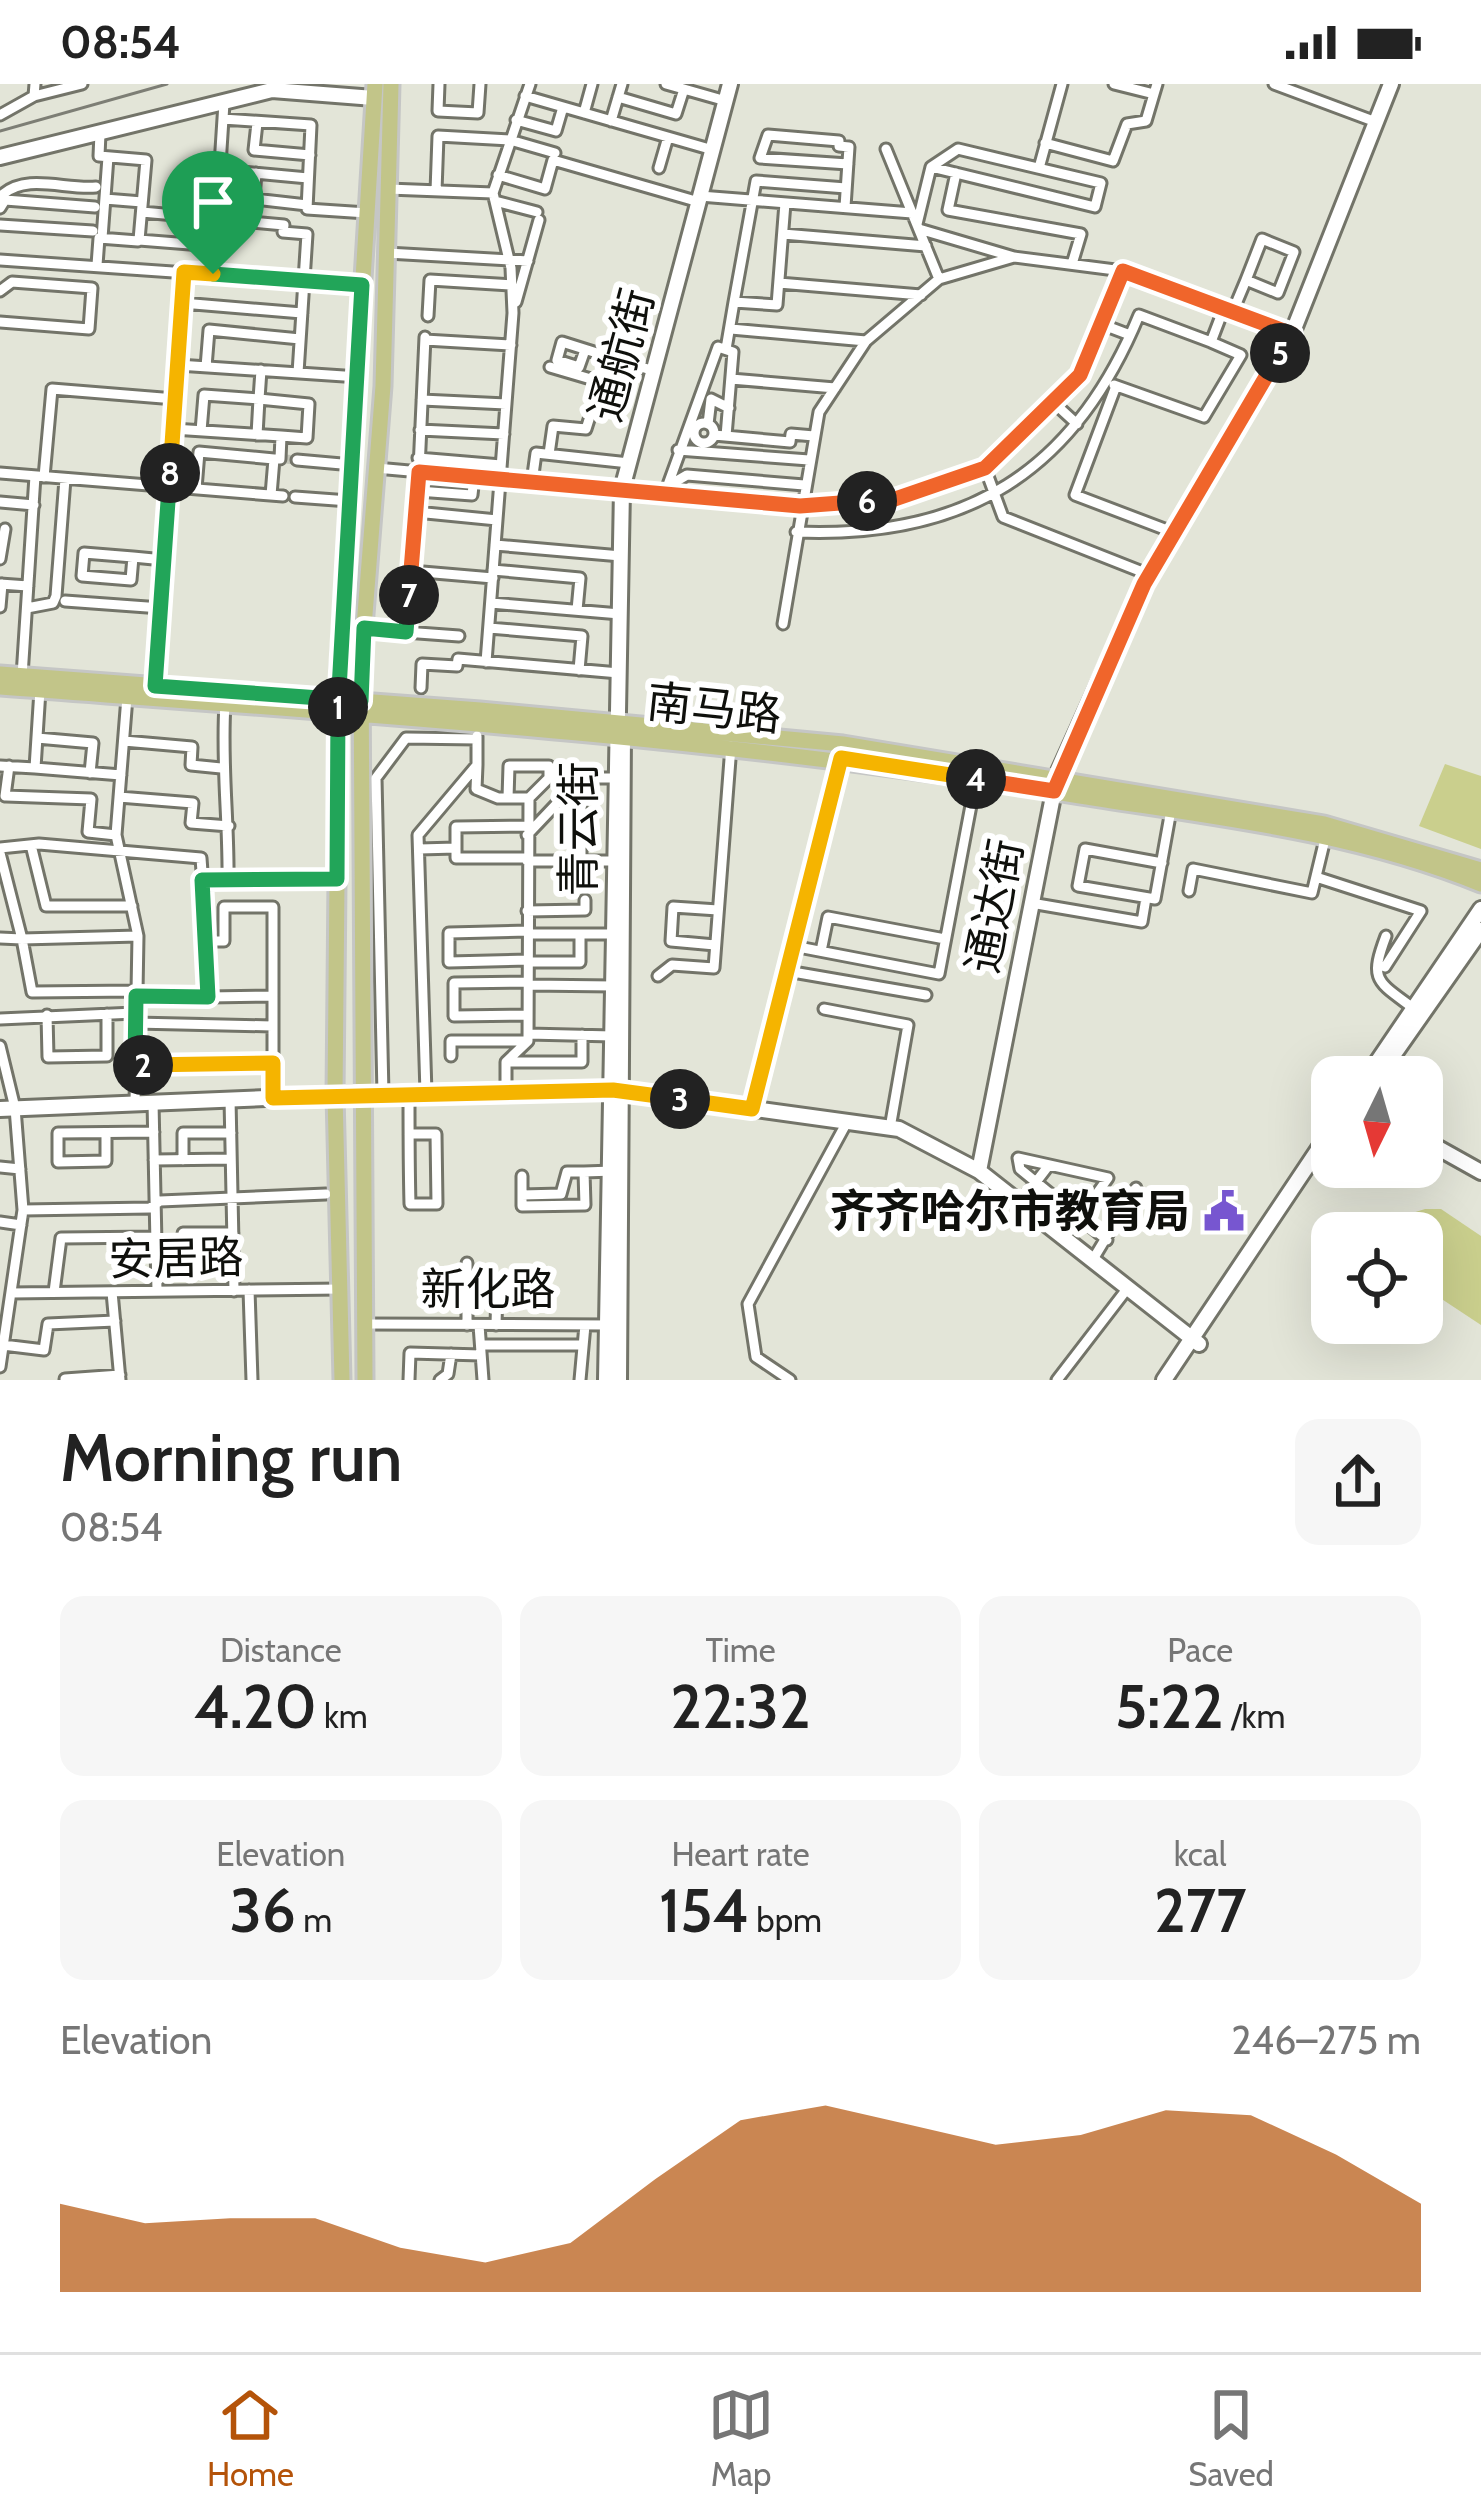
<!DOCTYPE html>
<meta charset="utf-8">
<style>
:root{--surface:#fff;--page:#f6f6f6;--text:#222;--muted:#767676;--line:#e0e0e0;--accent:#b45309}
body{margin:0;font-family:Cabin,"Noto Sans SC",sans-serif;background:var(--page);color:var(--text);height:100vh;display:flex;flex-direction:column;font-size:45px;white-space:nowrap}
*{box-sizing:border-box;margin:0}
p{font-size:39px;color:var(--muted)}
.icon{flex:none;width:66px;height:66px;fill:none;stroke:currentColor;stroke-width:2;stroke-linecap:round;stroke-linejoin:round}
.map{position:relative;height:1296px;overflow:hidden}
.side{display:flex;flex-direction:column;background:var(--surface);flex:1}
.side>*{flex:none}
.needle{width:78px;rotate:185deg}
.buttons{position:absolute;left:1311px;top:972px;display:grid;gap:24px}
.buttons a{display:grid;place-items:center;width:132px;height:132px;border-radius:24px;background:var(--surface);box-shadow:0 12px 48px #0002;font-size:60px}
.pin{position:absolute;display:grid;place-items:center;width:102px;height:102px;color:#fff;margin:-123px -51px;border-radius:50% 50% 50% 0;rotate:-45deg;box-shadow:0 0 12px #0007}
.pin .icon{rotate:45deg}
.km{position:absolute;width:60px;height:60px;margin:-30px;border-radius:50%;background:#222;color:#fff;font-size:33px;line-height:60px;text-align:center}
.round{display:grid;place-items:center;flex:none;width:126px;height:126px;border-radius:24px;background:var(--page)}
.summary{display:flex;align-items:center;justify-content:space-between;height:204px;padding:0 60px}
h1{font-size:66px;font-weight:600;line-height:90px}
.figures{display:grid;grid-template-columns:repeat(3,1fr);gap:18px;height:204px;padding:12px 60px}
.figures div{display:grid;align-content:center;border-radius:24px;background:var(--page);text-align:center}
.figures b{font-size:60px;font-weight:600}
.figures small{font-size:33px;font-weight:400}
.figures p{font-size:33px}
.chart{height:336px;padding:24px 60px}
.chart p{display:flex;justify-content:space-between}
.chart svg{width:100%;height:216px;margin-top:12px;fill:var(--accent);opacity:.7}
.status{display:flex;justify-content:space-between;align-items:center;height:84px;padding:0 60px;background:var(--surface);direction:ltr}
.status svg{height:33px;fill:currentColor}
.tabs{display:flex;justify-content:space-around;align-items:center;height:168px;border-top:3px solid var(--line);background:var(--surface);font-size:33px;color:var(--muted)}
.tabs a{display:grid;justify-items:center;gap:6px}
.tabs .active{color:var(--accent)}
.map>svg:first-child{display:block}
.green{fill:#cacf8d}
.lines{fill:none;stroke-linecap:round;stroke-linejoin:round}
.street-tunnel{stroke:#c3c5b9;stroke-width:9;stroke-dasharray:9 4.5;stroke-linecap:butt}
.street-casing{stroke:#737469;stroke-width:15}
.secondary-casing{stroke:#737469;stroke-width:20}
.primary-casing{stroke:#c5c6c5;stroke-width:21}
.street{stroke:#fff;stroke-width:9}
.secondary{stroke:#fff;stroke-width:14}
.primary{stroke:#c2c589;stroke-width:15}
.rail{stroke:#7d7e75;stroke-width:3}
.split-1-casing{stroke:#fff;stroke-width:24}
.split-2-casing{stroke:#fff;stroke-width:24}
.split-3-casing{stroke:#fff;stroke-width:24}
.split-4-casing{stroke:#fff;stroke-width:24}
.split-5-casing{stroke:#fff;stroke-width:24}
.split-6-casing{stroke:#fff;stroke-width:24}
.split-7-casing{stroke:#fff;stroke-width:24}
.split-8-casing{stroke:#fff;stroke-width:24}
.split-9-casing{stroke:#fff;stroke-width:24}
.split-1{stroke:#22a559;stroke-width:15}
.split-2{stroke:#22a559;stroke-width:15}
.split-3{stroke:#f5b400;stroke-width:15}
.split-4{stroke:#f5b400;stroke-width:15}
.split-5{stroke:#f0652b;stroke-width:15}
.split-6{stroke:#f0652b;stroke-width:15}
.split-7{stroke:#f0652b;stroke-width:15}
.split-8{stroke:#22a559;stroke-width:15}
.split-9{stroke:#f5b400;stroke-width:15}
.labels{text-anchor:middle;stroke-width:12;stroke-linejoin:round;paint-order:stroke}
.street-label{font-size:45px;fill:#0f100c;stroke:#fff}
.poi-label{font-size:45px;font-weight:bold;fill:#0f100c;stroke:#fff;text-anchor:end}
</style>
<div class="status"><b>08:54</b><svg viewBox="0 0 49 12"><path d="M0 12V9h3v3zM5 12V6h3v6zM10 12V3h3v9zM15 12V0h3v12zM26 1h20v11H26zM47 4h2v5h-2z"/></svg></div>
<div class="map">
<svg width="1481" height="1296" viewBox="0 0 1481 1296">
<rect width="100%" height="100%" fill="#e3e5d8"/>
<path class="green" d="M1445 680 1481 692V765L1419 742Z
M1425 1125H1441L1481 1152V1241L1422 1202V1149H1397L1409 1130Z"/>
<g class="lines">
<path class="street-tunnel" d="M285 375 297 376"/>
<g class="street-casing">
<path id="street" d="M35 0 34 12 82 0
M439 0 438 27 478 29 480 0
M666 0 726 17
M1114 0 1154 10 1157 0
M1274 0 1376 38
M525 12 713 66
M618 13 676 30 684 5
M584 29 592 0
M0 31 34 12
M223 35 311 41 307 125 367 129
M516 36 556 47 563 23
M611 37 622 0
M257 39 254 66 310 71
M100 49 99 72 146 76 139 156 215 162
M1045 59 1113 77 1127 40 1146 37 1154 10
M886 65 939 195
M659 84 668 53
M1039 84 1062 0
M220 86 308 94
M256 89 254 115 307 121
M956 89 948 126 1081 150 1072 180
M498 91 545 105 553 76 699 118
M388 105 493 109
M436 107 438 52 510 56 555 69
M700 112 912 129
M105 115 142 118
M5 116 2 111C27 89 65 106 96 103
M495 117 537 128
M845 123 849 63 839 62V57L768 51 760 74 848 80
M0 124 5 116 95 123
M142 128 284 141 283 148 307 150 298 289
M917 140 931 83 958 65 1101 99 1095 123 931 83
M0 141 93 147
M919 145 1014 173
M783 150 926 162
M102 154 108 73
M387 169 528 177
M0 176 362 201
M97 181 99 154 138 157
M213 190 224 19
M779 199 921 211
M0 207 12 198 92 204 89 245 0 238
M516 218 539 136
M734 218 756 97 846 104
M182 219 302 229
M1233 227 1246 196 1278 209 1294 168 1262 155 1246 196
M428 232 430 196 512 201
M1101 240 1130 251
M731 245 866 257
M425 253 418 407 472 411 474 393
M425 256 511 261
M726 265 734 218 777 221 785 119
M585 266 579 283 557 276 562 258 654 287
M178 281 359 293
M206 283 209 246 300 255
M261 286 259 315 309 320 307 354 281 352
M731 295 835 304
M1114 301 1204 333 1241 271 1211 258
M1116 302 1075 411 1175 449
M422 316 506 320
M1053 318 1077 340
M694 349a10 10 0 1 1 20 0a10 10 0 1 1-20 0Z
M708 340 711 315 729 324
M173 345 281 352 280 375H274
M420 346 504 350
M201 347 204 311 259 315 257 351
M714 351 790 358 791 350 814 352
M678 366 809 376
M549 370 553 342 586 345 601 298 550 283
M418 374 501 381
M297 376 353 381
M376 384 799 422 892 416 985 384 1080 291 1123 187
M985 384 1003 433 1150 491
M0 389 283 412
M44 393 52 305 175 315
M532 398 536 369 629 379
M668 402 687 391 804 401
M196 405 199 368 274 375 271 411
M665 409 718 263 733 268 726 352
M295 413 349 417
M0 418 34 421
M416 428 497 436
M796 448C965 455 1074 389 1139 231L1211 258 1224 224
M495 461 621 472
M84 469 133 473 131 496 82 492Z
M133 473 164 476
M0 475 5 445
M493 486 580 494 577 526
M411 487 493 494
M0 500 28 502
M65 517 161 524
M491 519 620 530
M0 523 2 500
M27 524 53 519 56 512 65 395
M783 540 819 328 866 257 939 195 1014 173 1123 187 1292 250
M489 544 582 552 579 586
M364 545 459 552
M406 548 418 407
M486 578 513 229 511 184 493 109 530 0
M22 592 35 392
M155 602 184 188
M421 604 422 580 457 582 458 575 619 589
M40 606 35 684 121 691
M127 613 116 751 138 852 135 1019
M225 620C221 680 229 737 228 798L337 795
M37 654 93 659 90 689
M124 657 192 663 191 681 221 684
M477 681 476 705 498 714H529L528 957 506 978V1008
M0 682 35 684
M5 712 9 682
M6 712 91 715 88 748 116 751
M119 713 193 719 191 739 229 742
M508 714 509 682H549V694L529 714
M527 751 581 694H549
M31 761 46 822H132
M0 764 39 760 201 774 207 857
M419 765 456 764
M0 769 22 855 0 854
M527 774H456V743L527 742
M581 776V694H614
M527 777H614
M1162 779 1085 765 1078 802 1155 815 1171 726
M1316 793 1421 827 1385 883
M1189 807 1193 785 1312 809 1326 751
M1031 819 1142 838 1146 814
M527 827 585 826V816
M528 847 449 849V878L528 876
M528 850H614
M1386 852C1369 897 1377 897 1413 924
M715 861 671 857 673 823 718 826
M793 862 939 890 976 695
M821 867 828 833 945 855
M528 878H580V850
M787 887 926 911
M658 892 672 881 714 884 731 662
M528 898 454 899V932L528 931
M528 901 614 902
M136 907 32 908 22 855 138 852
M136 912 208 913 207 857H224V823H273V1014
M208 913 273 912
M824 925 908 941 890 1044
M47 931 48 973 107 972V930
M0 935 135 929
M135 939 272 942
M528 950 613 952
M0 962 15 1024 23 1126 0 1283
M451 972V957H528
M506 978H582V951
M135 981 273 979
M426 1009 418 751 477 681V652
M383 1010 376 694 406 654 477 655
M409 1010C409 1046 409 1083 410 1120H437L436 1050H409
M230 1015 234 1207
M153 1018 157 1207
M106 1049V1077L58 1078V1049L154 1048
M154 1076 231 1075
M183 1076V1049H231
M0 1083 20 1085
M522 1092V1122L585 1121 584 1088 613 1087
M522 1111 561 1110 567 1088H584
M1020 1119 1049 1081
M23 1126 150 1124 160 1117 326 1110
M1080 1133 1108 1094 1018 1074 1020 1085 1107 1156
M0 1138 21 1141
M156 1177 233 1176
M184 1177 183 1149H233
M1092 1177 1136 1104
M467 1179V1241
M249 1206 252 1296
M54 1208 61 1154 156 1153
M112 1208 120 1296
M11 1209 341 1205
M365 1240 611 1241
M479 1241 483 1296
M496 1241 497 1203 523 1204
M3 1261 44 1266 48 1240 115 1237
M481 1261H583
M65 1295 120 1291
M409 1296 410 1269 481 1271
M440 1296 448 1290 451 1270
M580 1296 585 1241
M790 1296 756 1273 748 1220 847 1038
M1057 1296 1127 1205"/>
</g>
<g class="secondary-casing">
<path id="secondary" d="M0 73 272 6 374 14
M1367 993 1481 825
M1378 993 1481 846
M0 1025 362 1010 625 1007 899 1045 979 1087 1199 1260
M752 1025 841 674
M1422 1055 1481 1088
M979 1087 1057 692 1144 500 1292 250 1391 0
M606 1296 622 405 730 0
M619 1296 623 648
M1164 1296 1332 1045"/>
</g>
<g class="primary-casing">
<path id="primary" d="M0 590 480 626 843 660 1324 740 1481 786
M0 603C360 630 718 653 1074 711 1212 733 1351 747 1481 800
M342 1296 335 1011 339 584 375 0
M365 1296 361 581 383 302 391 0"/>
</g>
<use href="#street" class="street"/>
<use href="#secondary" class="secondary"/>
<use href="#primary" class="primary"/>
<path class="rail" d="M0 47 167 0"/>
</g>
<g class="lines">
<g class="split-1-casing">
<path id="split-1" d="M213 190 362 201 338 623"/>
</g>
<g class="split-2-casing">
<path id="split-2" d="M143 981H135L136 912 208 913 202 796 337 795 338 623"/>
</g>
<g class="split-3-casing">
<path id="split-3" d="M143 981 273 979V1014L613 1006 680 1015"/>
</g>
<g class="split-4-casing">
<path id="split-4" d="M680 1015 752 1025 841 674 976 695"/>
</g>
<g class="split-5-casing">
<path id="split-5" d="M976 695 1054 707 1144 500 1280 269"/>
</g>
<g class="split-6-casing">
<path id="split-6" d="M867 417 892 416 985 384 1080 291 1123 187 1292 250 1280 269"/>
</g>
<g class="split-7-casing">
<path id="split-7" d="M409 511 419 388 800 422 867 417"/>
</g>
<g class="split-8-casing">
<path id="split-8" d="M170 389 155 602 361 617 364 544 406 548 409 511"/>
</g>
<g class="split-9-casing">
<path id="split-9" d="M170 389 184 188 213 190"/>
</g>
<use href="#split-1" class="split-1"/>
<use href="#split-2" class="split-2"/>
<use href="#split-3" class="split-3"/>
<use href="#split-4" class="split-4"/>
<use href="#split-5" class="split-5"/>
<use href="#split-6" class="split-6"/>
<use href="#split-7" class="split-7"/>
<use href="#split-8" class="split-8"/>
<use href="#split-9" class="split-9"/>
</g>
<defs>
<g id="civic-bare" transform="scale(3.24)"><path d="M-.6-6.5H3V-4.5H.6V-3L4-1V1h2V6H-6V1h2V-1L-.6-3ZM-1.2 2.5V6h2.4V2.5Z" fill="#7756d0" stroke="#fff" stroke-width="2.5" paint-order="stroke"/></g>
</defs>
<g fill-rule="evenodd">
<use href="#civic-bare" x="1224" y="1127"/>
</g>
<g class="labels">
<g class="street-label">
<text transform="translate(621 271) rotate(-75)" y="16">通航街</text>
<text transform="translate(714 624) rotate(6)" y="16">南马路</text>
<text transform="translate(578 745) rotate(-90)" y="16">青云街</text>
<text transform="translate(994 822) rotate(-79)" y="16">通达街</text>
<text transform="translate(176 1174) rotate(-1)" y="16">安居路</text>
<text x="488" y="1221">新化路</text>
</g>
<g class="poi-label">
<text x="1190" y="1143">齐齐哈尔市教育局</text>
</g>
</g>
</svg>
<div class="buttons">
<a><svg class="needle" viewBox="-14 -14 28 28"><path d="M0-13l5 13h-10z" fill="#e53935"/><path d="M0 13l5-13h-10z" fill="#767676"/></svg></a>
<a><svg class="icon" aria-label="locate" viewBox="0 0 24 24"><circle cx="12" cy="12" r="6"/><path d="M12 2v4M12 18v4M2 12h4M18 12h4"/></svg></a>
</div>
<div class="pin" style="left:213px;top:190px;background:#1e9e55"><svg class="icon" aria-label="arrive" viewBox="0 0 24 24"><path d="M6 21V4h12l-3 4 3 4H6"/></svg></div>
<b class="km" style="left:338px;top:623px">1</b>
<b class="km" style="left:143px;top:981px">2</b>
<b class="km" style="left:680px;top:1015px">3</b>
<b class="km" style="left:976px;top:695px">4</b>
<b class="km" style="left:1280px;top:269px">5</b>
<b class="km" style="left:867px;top:417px">6</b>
<b class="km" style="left:409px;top:511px">7</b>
<b class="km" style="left:170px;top:389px">8</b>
</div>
<section class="side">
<div class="summary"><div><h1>Morning run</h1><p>08:54</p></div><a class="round"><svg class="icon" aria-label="share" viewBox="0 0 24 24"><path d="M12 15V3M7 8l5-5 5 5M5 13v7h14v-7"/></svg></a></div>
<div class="figures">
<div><p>Distance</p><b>4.20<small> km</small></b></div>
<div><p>Time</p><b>22:32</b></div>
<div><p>Pace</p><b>5:22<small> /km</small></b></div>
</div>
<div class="figures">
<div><p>Elevation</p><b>36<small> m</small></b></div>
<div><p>Heart rate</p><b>154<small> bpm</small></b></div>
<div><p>kcal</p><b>277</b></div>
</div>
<div class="chart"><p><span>Elevation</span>246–275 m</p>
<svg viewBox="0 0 160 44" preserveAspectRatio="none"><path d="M0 44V26L10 30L20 29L30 29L40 35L50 38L60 34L70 21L80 9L90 6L100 10L110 14L120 12L130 7L140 8L150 16L160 26V44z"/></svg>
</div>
</section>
<nav class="tabs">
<a class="active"><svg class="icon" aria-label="home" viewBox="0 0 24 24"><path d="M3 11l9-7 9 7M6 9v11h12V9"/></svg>Home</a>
<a><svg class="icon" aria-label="map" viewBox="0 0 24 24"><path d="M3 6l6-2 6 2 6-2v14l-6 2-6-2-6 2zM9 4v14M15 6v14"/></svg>Map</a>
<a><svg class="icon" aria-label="saved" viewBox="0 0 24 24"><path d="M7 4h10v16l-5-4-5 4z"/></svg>Saved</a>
</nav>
